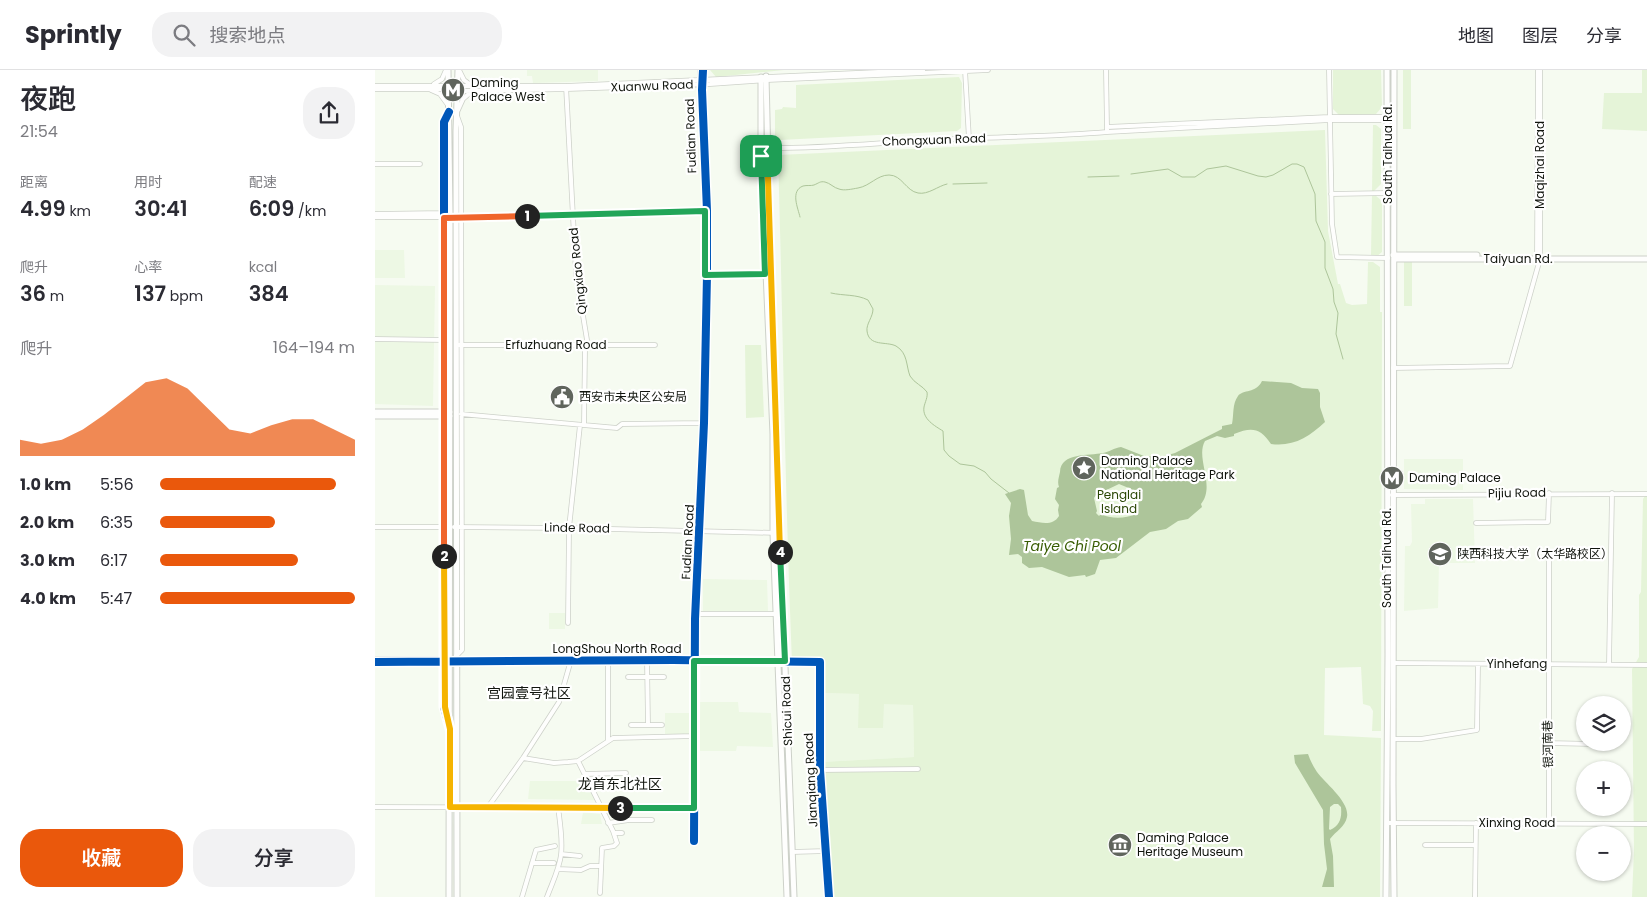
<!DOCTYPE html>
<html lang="zh">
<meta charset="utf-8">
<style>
:root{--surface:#fff;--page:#f2f2f3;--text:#2b2b33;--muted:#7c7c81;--line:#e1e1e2;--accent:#ea580c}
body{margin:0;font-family:Poppins,"Noto Sans SC",sans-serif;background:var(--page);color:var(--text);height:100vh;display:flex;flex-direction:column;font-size:19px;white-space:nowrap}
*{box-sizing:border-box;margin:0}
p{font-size:16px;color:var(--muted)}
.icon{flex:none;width:28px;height:28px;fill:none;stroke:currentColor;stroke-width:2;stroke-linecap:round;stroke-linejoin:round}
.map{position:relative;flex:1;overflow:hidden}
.details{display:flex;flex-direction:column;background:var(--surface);width:375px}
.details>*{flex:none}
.fabs{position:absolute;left:1201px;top:626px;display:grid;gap:10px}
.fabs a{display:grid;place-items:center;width:55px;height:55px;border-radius:50%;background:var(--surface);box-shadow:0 1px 4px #0004;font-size:25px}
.pin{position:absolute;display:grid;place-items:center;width:42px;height:42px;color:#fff;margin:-21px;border-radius:10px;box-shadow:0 2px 8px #0006}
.km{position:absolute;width:25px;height:25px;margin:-12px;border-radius:50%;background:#222;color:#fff;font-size:14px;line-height:25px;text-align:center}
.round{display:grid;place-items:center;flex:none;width:52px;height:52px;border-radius:20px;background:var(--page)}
.head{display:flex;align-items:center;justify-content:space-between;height:85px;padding:0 20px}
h1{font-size:28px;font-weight:600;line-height:38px}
.stats{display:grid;grid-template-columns:repeat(3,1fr);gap:8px;height:85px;padding:5px 20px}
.stats div{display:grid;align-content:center}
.stats b{font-size:21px;font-weight:600}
.stats small{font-size:14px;font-weight:400}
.stats p{font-size:14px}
.chart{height:140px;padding:10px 20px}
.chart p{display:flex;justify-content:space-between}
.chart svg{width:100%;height:90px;margin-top:5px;fill:var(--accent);opacity:.7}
.cta{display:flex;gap:10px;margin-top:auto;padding:10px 20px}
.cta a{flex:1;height:58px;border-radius:20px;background:var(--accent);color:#fff;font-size:20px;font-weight:600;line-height:58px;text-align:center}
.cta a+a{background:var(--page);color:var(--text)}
ul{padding:0 20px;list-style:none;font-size:16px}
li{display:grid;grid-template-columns:80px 60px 1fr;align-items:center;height:38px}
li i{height:12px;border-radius:6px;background:var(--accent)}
header{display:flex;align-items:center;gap:30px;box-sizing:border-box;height:70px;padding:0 25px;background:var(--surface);border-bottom:1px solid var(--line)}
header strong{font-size:24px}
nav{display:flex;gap:28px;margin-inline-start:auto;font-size:18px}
.search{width:350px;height:45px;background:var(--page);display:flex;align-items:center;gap:12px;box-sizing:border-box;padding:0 18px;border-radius:20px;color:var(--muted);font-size:19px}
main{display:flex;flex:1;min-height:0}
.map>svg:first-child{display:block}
.built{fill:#edf8e4}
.green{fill:#e5f4d8}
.water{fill:#adc59a;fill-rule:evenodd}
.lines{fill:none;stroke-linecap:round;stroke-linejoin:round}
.stream{stroke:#adc59a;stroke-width:1}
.minor-casing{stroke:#cdd1c9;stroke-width:5.5}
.major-casing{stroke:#cdd1c9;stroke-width:7}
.minor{stroke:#fefefd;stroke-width:4}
.major{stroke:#fefefd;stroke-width:5}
.cycleway-casing{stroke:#fff;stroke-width:11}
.cycleway{stroke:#0057b8;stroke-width:8}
.split-1-casing{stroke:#fff;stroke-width:10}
.split-2-casing{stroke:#fff;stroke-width:10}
.split-3-casing{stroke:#fff;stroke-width:10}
.split-4-casing{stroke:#fff;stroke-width:10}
.split-5-casing{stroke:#fff;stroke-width:10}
.split-1{stroke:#22a559;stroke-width:6}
.split-2{stroke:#f0652b;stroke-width:6}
.split-3{stroke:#f5b400;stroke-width:6}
.split-4{stroke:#22a559;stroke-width:6}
.split-5{stroke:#f5b400;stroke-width:6}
.labels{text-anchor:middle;stroke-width:4.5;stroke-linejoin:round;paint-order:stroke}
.poi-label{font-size:12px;fill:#10140d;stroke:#fff;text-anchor:start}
.street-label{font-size:12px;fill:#10140d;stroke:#fff}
.park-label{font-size:12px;fill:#2a4605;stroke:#fff}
.water-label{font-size:14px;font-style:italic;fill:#385d03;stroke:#fff}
.neighbourhood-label{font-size:14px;fill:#10140d;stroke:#fff}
</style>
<header>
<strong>Sprintly</strong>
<div class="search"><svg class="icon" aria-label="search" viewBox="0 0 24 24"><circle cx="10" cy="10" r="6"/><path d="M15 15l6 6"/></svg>搜索地点</div>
<nav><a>地图</a><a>图层</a><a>分享</a></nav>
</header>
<main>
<section class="details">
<div class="head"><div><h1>夜跑</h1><p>21:54</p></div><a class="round"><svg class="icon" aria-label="share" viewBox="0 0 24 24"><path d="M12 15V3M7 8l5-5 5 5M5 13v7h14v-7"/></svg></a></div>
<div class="stats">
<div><p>距离</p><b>4.99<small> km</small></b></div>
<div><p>用时</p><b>30:41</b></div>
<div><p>配速</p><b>6:09<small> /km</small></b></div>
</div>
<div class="stats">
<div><p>爬升</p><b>36<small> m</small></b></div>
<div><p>心率</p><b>137<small> bpm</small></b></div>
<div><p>kcal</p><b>384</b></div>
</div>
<div class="chart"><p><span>爬升</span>164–194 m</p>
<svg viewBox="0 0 160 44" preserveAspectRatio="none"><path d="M0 44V36L10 38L20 36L30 31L40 24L50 16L60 8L70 6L80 11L90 21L100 31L110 33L120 29L130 26L140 26L150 31L160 36V44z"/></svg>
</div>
<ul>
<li><b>1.0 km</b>5:56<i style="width:90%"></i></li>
<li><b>2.0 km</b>6:35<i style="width:59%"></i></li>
<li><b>3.0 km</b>6:17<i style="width:71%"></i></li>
<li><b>4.0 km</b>5:47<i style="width:100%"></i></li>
</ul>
<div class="cta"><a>收藏</a><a>分享</a></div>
</section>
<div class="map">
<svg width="1272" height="827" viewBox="0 0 1272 827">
<rect width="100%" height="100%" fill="#f6fbf1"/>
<path class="built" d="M152 0H223V11L158 13 157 6H152Z
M0 180H29L30 208H0Z
M0 215 60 216 58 336 0 334Z
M1029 389H1088V420L1029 419Z
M1050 429H1098L1100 493H1064L1063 538 1029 541 1030 476H1035L1037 472 1036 434H1050Z
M328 509 392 510 393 541H328Z
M174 543H190V559H174Z
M445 623 484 624V658L509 634H538L539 687 446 692Z
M321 632H363L364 642 396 643 398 677 362 676 361 681H322Z
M290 643H317V666H290Z
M155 711H212L221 730 153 729Z
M208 742 225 744 227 754H206Z"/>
<path class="green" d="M335 0H409L341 7Z
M958 0H1006L1007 37 1001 44 964 45 958 39Z
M1028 0H1036V59H1028Z
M1267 0H1272V61L1227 59 1229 23H1267Z
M584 7 587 13 586 58 582 61 405 70 400 65V40L407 39 408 37 421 38V15Z
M998 55H1001L1006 59V114L999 121H997Z
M950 60 953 161 963 214H965L971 233 977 235 992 234 993 192H998L1005 197V242H1007L1006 661H997L998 641 995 636 988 634 986 597 950 598 949 665 1006 668 1005 827H454L450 711 446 692 539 687 538 635 509 634 508 658H483L484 624 445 623 446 595 417 594C410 425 408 255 403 85Z
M997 125H1000L1007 131V182L1001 187H997L996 185Z
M1029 191H1037V236H1029Z
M386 275 389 347 371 348 370 275Z
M1272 423V827H1257L1259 781 1257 599 1264 587V525L1266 522 1268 429Z"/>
<path class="water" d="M887 311 916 313 927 318 943 319 945 323V337L950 352C934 367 918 377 896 374 885 358 877 357 859 364V366L850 368 842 366 830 371C820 388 841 416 826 434L827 437 813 449 803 451 791 459 775 462 741 488 725 490 720 504 711 507 710 505 694 507 667 497 654 498 647 493V487L643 484 634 485 636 469 634 446 636 433 630 424 645 419 649 420 653 445 657 451C667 453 678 456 684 446L683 440 684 435 680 429 682 418 684 417C682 412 684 407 685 402 686 382 714 386 728 383 734 382 739 378 746 377L769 386H789L800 383 847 359V356L857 354C859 345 857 334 863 326 868 319 881 324 887 311ZM744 414 761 421 765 428 760 444C751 449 735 449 726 444L724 446 721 443 722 441 719 428 721 425Z
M933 684C935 690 938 696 942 702 950 713 975 732 972 747 970 757 961 761 955 769L958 786 959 817H947L952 799 949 774 948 740 920 693 919 685ZM959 734H963L966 737C967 748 965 755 955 760L954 759 955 737Z"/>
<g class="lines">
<path class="stream" d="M756 104 793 99 807 107H820L832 99 851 96 883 106 891 107 898 105 917 94H922L929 97 940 124 941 151 950 172V198L958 219 959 232 963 243 961 264 968 289
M713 107 744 106
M578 114 612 113
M425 147C423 138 415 121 428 116 432 115 436 116 439 115 444 113 445 111 450 112 455 113 459 118 464 119 469 121 477 119 483 118 495 116 502 105 514 105 527 105 531 121 543 123 553 125 563 116 572 114
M456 223C469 226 481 224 493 230L498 239C498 247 491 254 492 261 494 277 511 271 521 276 533 283 531 296 535 306 539 313 548 316 552 322 553 327 550 332 549 337 547 349 560 356 568 361L569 380 574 386 585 394 599 396 610 402 616 409 634 423"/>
<g class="minor-casing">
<path id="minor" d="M84 0 89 10 97 16
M325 0V13
M590 0 594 69
M731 0 732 57
M954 0 957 154 962 187 1013 188
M59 14 67 9 71 0
M0 16H191L548 0
M191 16 201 203 212 270 210 279 209 355
M0 19H68L88 21 192 19 335 14 392 10 613 0
M56 20 65 24 73 35
M83 40 88 29 96 22
M732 57V62L954 50H1015
M732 57 954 47H1014
M386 78C443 79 500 73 557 70 615 67 674 67 732 62
M0 94H45
M956 124 1013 123
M0 144 70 143
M0 147H70
M85 148 332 141
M1162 189 1163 0
M330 205 390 204
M0 269 70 270
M81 275H280
M1018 298 1135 296 1165 189V0
M86 344 242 358 247 354 329 353
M1017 425 1272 424
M1101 453 1173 452 1174 423
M0 457H69
M79 457 194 458 404 463
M1174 485V753
M320 544H401
M193 553 194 458 205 355
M81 586 87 580 86 57 82 46
M0 589H81
M272 590 273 655
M0 592 298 590 445 592V700L454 827
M1018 593 1272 595
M1234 594 1237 423
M253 607H289
M73 651 69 637V52L73 44
M256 655H287
M1018 669H1046L1102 660 1103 594
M233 670V591
M1173 673 1217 674
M148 688 179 693 193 692 203 691 238 668 319 666
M203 691 238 761 242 773 239 776 227 778 225 823
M445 700 543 699
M210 704 251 703
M0 737 319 738
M113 737 148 688 184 632 196 590
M233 753 254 750H277
M1012 753 1272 754
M239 763H247
M319 771 320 549 329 353 332 205V141L327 20 328 0
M1050 775H1100
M417 782 451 781
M186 784 205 786
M157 793H179
M183 799 206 800 215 796H226
M147 827 161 780 180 776
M172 827C177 813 184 800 186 785 188 770 185 753 183 737
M1100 827 1101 753"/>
</g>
<g class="major-casing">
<path id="major" d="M73 0 75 143 74 827
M391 6 397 263 419 827
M386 7V86L398 364V463L412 827
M1018 185H1102
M1019 189H1272
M0 342H75
M0 346H75
M82 827 81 61 83 0
M1011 827 1013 585 1012 0
M1019 827 1018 714 1019 0"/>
</g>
<use href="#minor" class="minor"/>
<use href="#major" class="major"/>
<g class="cycleway-casing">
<path id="cycleway" d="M74 42 69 52V637L75 659
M0 592 298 590 445 592V700L454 827
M319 771 320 549 329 353 332 205V141L327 20 328 0"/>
</g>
<use href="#cycleway" class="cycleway"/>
</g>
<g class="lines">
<g class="split-1-casing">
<path id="split-1" d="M152 146 330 141V205L390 204 386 86"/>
</g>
<g class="split-2-casing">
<path id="split-2" d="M69 486V148L152 146"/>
</g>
<g class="split-3-casing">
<path id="split-3" d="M69 486 70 637 75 659V737L245 738"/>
</g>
<g class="split-4-casing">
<path id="split-4" d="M245 738H319V591H410L405 482"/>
</g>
<g class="split-5-casing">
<path id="split-5" d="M386 86V78H392L405 482"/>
</g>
<use href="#split-1" class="split-1"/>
<use href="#split-2" class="split-2"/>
<use href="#split-3" class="split-3"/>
<use href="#split-4" class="split-4"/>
<use href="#split-5" class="split-5"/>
</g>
<defs>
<g id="metro-disc" transform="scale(1.25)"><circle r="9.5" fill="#60655d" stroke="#fff"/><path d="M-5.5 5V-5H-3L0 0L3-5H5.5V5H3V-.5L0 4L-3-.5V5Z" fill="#fff"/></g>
<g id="civic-disc" transform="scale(1.25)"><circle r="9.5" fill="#60655d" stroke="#fff"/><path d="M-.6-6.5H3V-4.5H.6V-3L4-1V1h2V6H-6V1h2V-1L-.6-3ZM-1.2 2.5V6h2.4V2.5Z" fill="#fff"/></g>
<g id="sight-disc" transform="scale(1.25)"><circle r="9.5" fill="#60655d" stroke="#fff"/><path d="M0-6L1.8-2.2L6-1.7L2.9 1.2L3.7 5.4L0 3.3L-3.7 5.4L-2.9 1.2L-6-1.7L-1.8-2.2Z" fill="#fff"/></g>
<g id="university-disc" transform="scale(1.25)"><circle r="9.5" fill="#60655d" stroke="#fff"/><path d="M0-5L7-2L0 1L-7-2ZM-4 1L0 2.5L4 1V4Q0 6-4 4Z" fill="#fff"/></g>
<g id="museum-disc" transform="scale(1.25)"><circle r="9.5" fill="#60655d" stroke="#fff"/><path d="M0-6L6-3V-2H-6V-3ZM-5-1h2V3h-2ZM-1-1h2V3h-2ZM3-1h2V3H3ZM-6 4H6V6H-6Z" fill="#fff"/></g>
</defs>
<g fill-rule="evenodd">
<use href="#metro-disc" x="78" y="20"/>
<use href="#civic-disc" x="187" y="327"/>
<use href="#sight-disc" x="709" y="398"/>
<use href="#metro-disc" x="1017" y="408"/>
<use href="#university-disc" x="1065" y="484"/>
<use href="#museum-disc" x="745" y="775"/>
</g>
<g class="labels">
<g class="poi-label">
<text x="96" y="17">Daming<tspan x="96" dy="14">Palace West</tspan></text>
<text x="204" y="331">西安市未央区公安局</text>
<text x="726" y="395">Daming Palace<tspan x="726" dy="14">National Heritage Park</tspan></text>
<text x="1034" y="412">Daming Palace</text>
<text x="1082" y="488">陕西科技大学（太华路校区）</text>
<text x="762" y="772">Daming Palace<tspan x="762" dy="14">Heritage Museum</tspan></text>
</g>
<g class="street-label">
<text transform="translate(277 16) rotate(-2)" y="4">Xuanwu Road</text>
<text transform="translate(316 66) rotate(-92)" y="4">Fudian Road</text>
<text transform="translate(559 70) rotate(-2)" y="4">Chongxuan Road</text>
<text transform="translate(1013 84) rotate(-90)" y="4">South Taihua Rd.</text>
<text transform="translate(1165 95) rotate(-90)" y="4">Maqizhai Road</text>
<text x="1143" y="193">Taiyuan Rd.</text>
<text transform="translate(203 201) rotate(-96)" y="4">Qingxiao Road</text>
<text x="181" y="279">Erfuzhuang Road</text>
<text transform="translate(1142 423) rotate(-1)" y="4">Pijiu Road</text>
<text transform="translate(202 458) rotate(1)" y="4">Linde Road</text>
<text transform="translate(313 472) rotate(-87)" y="4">Fudian Road</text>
<text transform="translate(1012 488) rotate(-90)" y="4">South Taihua Rd.</text>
<text x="242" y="583">LongShou North Road</text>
<text x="1142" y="598">Yinhefang</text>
<text transform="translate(412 641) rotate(-92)" y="4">Shicui Road</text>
<text transform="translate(1173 674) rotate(-91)" y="4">银河南巷</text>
<text transform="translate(436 710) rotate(-93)" y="4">Jianqiang Road</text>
<text x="1142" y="757">Xinxing Road</text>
</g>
<g class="park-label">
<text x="744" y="429">Penglai<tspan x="744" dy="14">Island</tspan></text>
</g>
<g class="water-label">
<text x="697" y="481">Taiye Chi Pool</text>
</g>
<g class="neighbourhood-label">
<text x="154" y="628">宫园壹号社区</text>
<text x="245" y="719">龙首东北社区</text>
</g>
</g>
</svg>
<div class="fabs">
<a><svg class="icon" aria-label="layers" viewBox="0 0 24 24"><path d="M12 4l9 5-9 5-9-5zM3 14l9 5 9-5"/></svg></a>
<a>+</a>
<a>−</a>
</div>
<div class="pin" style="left:386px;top:86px;background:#1e9e55"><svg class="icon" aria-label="arrive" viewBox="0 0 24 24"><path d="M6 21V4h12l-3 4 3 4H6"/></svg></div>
<b class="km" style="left:152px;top:146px">1</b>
<b class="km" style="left:69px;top:486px">2</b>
<b class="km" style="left:245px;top:738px">3</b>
<b class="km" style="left:405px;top:482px">4</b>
</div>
</main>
